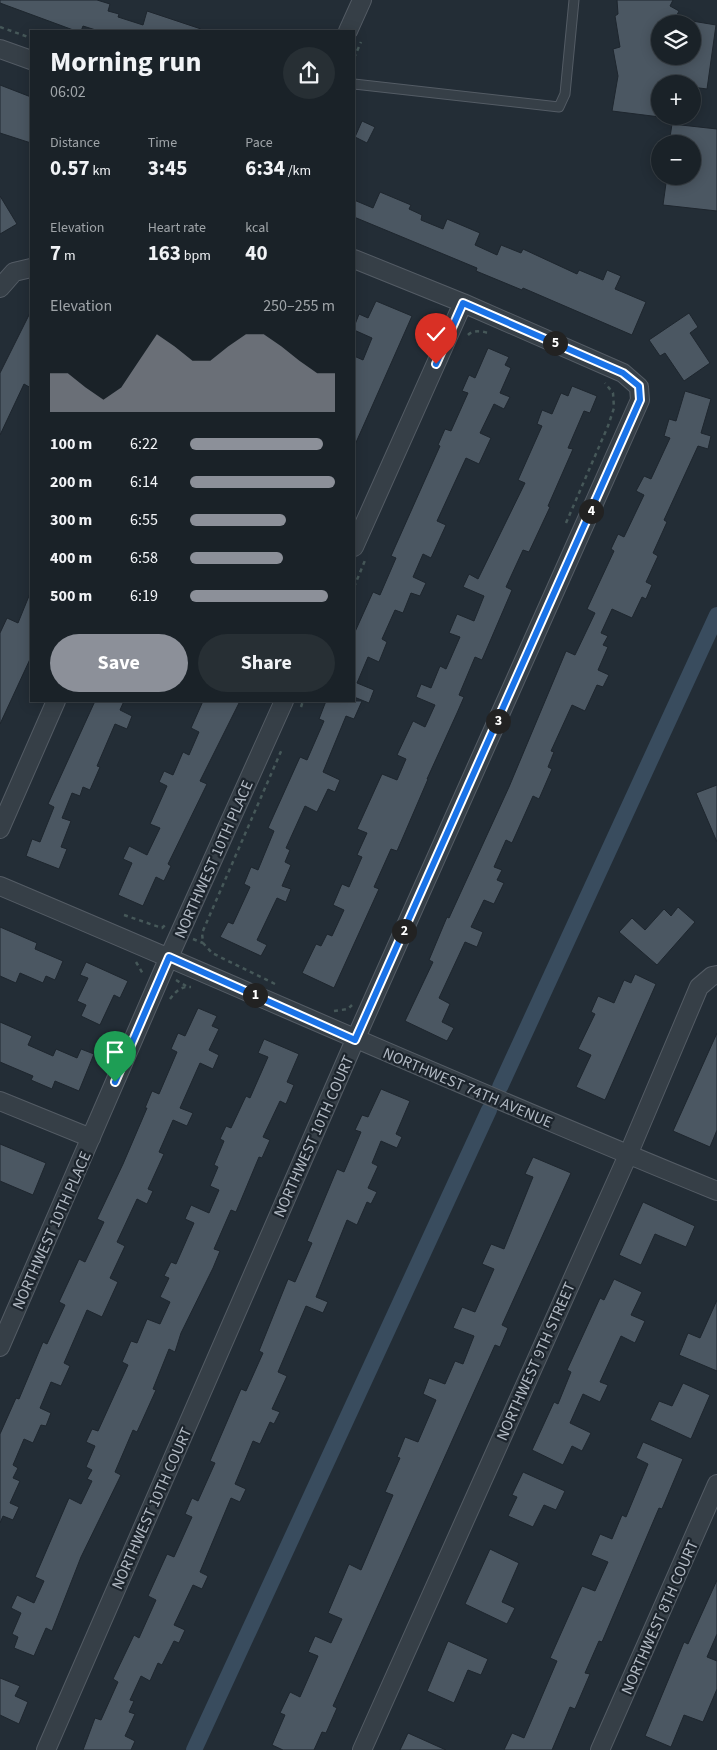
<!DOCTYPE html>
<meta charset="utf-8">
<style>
:root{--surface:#1a2228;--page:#272f34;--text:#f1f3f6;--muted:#9fa4a8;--line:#383f45;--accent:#8c9099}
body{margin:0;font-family:"Source Sans 3",sans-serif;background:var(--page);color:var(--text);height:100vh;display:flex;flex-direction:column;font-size:19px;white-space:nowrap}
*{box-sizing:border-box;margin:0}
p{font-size:16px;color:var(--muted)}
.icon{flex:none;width:28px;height:28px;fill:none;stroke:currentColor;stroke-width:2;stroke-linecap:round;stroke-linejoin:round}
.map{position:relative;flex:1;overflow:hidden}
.side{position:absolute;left:30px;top:30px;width:325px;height:672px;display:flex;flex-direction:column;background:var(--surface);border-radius:0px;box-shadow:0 2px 12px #0003,0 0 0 1px var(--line)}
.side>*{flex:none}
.tools{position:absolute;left:651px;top:15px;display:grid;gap:10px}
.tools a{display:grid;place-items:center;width:50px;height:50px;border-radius:50%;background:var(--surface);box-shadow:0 2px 12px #0003,0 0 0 1px var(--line);font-size:25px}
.pin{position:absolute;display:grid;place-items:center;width:42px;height:42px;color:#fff;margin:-51px -21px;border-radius:50% 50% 50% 0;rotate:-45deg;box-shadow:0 0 5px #0007}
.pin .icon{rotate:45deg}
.km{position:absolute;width:25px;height:25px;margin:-12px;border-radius:50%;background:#222;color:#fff;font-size:14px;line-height:25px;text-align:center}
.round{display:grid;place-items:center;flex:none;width:52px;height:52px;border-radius:26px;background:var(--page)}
.head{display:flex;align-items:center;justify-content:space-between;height:85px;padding:0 20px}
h1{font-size:28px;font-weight:700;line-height:38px}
.metrics{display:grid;grid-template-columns:repeat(3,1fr);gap:8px;height:85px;padding:5px 20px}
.metrics div{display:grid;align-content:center}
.metrics b{font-size:21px;font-weight:700}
.metrics small{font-size:14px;font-weight:400}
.metrics p{font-size:14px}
.chart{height:140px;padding:10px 20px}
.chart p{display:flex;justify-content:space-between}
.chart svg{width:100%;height:90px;margin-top:5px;fill:var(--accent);opacity:.7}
.action{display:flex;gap:10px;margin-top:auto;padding:10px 20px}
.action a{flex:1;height:58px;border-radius:30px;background:var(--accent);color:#fff;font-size:20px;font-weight:700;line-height:58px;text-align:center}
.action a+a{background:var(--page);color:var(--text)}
ul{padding:0 20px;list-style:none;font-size:16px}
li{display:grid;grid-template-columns:80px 60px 1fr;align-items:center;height:38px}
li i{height:12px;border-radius:6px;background:var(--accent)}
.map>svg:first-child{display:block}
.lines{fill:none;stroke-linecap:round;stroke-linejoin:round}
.canal{stroke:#394c5e;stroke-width:16}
.building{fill:#4b5762;stroke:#1e262e}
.lane-casing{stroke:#545c65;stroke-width:11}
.street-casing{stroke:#545c65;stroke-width:20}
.path{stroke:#465859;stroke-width:2.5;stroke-dasharray:4 4;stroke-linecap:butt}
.lane{stroke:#363f47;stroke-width:9}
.street{stroke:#363f47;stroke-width:18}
.route-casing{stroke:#fff;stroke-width:10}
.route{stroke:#1a73e8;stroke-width:6}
.labels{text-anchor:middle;stroke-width:4.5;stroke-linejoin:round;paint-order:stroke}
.street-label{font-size:16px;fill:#b1b9c3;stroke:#1c242c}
</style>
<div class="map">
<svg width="717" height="1750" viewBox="0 0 717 1750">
<rect width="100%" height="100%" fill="#232d36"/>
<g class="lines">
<path class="canal" d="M500 1087 717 615
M194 1750 489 1110"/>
</g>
<path class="building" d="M0 0H97L110 4 108 11 119 14 118 17 143 25 147 11 201 29 200 31H99L83 26 81 31H76L0 3Z
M617 0H673L670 6 679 11 672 24H660V56H692V21L716 25 707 89 692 87V84H660V117L612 111 618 76 613 49 620 47 615 16 618 14Z
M0 85 31 97V143L0 133Z
M362 121 375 127 367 143 355 137Z
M672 124 717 129V211L663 205 667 176H692V144H669Z
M380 192 411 205 409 209 422 215 421 220 443 229 447 219 480 233 475 245 497 255 501 245 521 253 523 249 577 274 579 270 603 280 607 270 621 276 615 289 646 302 632 335 523 288 522 290 476 271 477 268 354 217V200L373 208Z
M0 196 17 224 0 234Z
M376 301 412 316 354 447V356L363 360 372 338 354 330V327L359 314 368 318Z
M31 311V388L24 384 0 435V373Z
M689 313 698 327 690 333 710 363 684 381 665 353 660 356 649 340Z
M488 348 509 357 505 365 511 368 500 393 510 397 504 409 494 404 480 433 491 438 479 464 466 458 437 521 446 525 431 558 423 554 413 577 426 583 420 596 411 593 403 613 395 610 382 639 387 642 379 662 368 657 357 683 374 690 369 703 354 697V634L373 592 380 595 396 558 391 556 440 446 438 445 445 429 451 431 468 393 462 391 469 375 475 378Z
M572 386 597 396 590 413 584 411 568 448 573 449 548 506 550 507 529 552 523 550 506 587 512 590 482 660 475 657 459 695 464 697 457 713 427 779H428L397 851 391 849 374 887 379 889 334 988 302 973 316 944 321 946 327 934 332 936 344 910 333 905 342 884 349 887 362 857 357 855 367 833 357 829 382 774 397 780 406 759 397 755 413 721 425 727 435 705 416 697 421 684 431 688 440 666 446 669 460 637 449 633 457 614 474 621 484 596 463 587 469 574 478 579 525 483 518 480 542 426 537 424 542 410 552 414 561 393 568 396Z
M685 391 711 399 701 433 711 436 708 449 698 446 664 520 667 522 653 553 658 556 646 582 652 585 646 599 642 597 632 618 612 609 601 633 608 636 603 645 608 647 598 670 609 675 603 687 597 685 585 711 572 705 551 751 554 752 548 767 552 769 539 799 533 796 512 843 506 840 494 867 502 870 497 880 504 883 494 904 484 900 471 927 483 932 477 947 465 942 439 998 450 1004 442 1022 454 1028 447 1041 405 1021 433 962 429 960 447 917 449 918 509 787 566 651 575 655 595 613 587 609 614 551 611 549 618 534 624 537 644 495 636 491 644 476 651 479 670 438 664 436 669 419 676 421Z
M31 591V657L0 724V633L7 618 18 623Z
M95 701H124L120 710 132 716 127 729 115 724 97 766 100 767 90 790 83 787 80 796 72 793 62 818 71 821 61 847 67 849 59 869 26 856 32 839 40 842 54 807 48 804Z
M203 701H240L200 781 207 784 168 864 171 866 164 881 156 877 143 906 118 895 132 863 123 859 129 846 147 855 160 828 150 824 167 786 159 782 164 771 173 775 183 752 189 755 199 732 191 728Z
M326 701H362L354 719 346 716 323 772 340 780 335 792 328 789 317 812 305 806 286 848 290 850 285 862 291 865 282 886 291 889 286 902 277 898 257 940 267 945 261 956 220 937 228 922 233 924 250 887 244 884 251 867 258 870 274 831 268 828 300 757 307 760 324 721 319 719Z
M717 785V842L696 793Z
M678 907 695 922 657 965 619 932 632 918 645 930 664 909 671 916Z
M0 927 37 943 35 949 63 961 55 980 46 976 43 983 20 973 16 983 0 976Z
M86 962 128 981 120 998 114 995 100 1025 81 1016 86 1005 77 1001 88 978 80 975Z
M635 974 656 984 605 1100 576 1087 591 1055 578 1049 595 1014 591 1012 598 996 614 1003 624 980 631 983Z
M198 1008 217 1016 212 1026 219 1029 209 1050 219 1055 213 1069 200 1063 180 1108 193 1113 187 1126 173 1120 159 1152 164 1154 148 1189 153 1191 147 1204 137 1199 117 1242 125 1246 110 1278 118 1282 102 1317 87 1310 64 1363 70 1366 61 1386 51 1382 40 1408 51 1413 46 1426 41 1425 33 1443 24 1439 13 1465 18 1468 13 1478 20 1481 10 1503 19 1507 13 1520 3 1516 0 1523V1434L16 1398 19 1399 43 1342 47 1344 65 1305 59 1302 79 1259 85 1262 104 1222 97 1219 123 1164 147 1108H145L152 1091 159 1094 177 1052 171 1049 178 1033 185 1036Z
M0 1022 32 1036 28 1045 53 1056 56 1049 77 1058 81 1049 94 1054 79 1091 55 1081 52 1089 31 1080 33 1076 0 1062Z
M717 1033V1130L710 1147 673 1131Z
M264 1039 299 1054 287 1082 294 1085 286 1104 280 1101 263 1137 270 1140 262 1158 259 1157 236 1212 231 1210 214 1249 220 1251 213 1268 181 1333 175 1352 169 1349 153 1389 156 1390 137 1432 133 1430 115 1472 121 1475 81 1557 52 1631 46 1628 34 1656 14 1648 18 1637 12 1634 21 1613 11 1608 17 1595 34 1603 44 1581 35 1577 69 1498 81 1504 92 1481 87 1479 92 1470 86 1467 95 1446 86 1442 92 1429 98 1431 128 1365 122 1362 131 1341 137 1343 147 1319 160 1324 170 1302 160 1297 169 1278 164 1276 171 1262 176 1264 194 1223 185 1219 191 1205 209 1213 219 1190 210 1186 218 1167 214 1165 224 1141 220 1139 226 1126 231 1128 246 1096 250 1098 268 1057 258 1053Z
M381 1089 410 1101 396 1134 402 1137 397 1148 381 1141 372 1163 378 1166 368 1188 377 1192 371 1204 367 1202 357 1225 347 1220 316 1297 328 1302 323 1313 306 1306 278 1372 287 1376 272 1409 280 1412 274 1424 270 1422 260 1444 253 1441 235 1484 246 1489 240 1502 231 1498 200 1572 208 1576 202 1589 193 1585 174 1625 185 1630 179 1643 174 1641 162 1665 158 1663 150 1681 141 1676 130 1700 134 1701 129 1712 135 1714 125 1736 135 1741 131 1750H83L95 1718 101 1720 118 1682 113 1679 134 1635 139 1638 156 1600 148 1596 167 1554 174 1557 192 1517 185 1514 192 1498 198 1501 215 1463 210 1461 241 1389 246 1391 263 1353 259 1351 288 1279 295 1282 312 1243 307 1241 337 1169 344 1172 361 1132 355 1130 362 1115 368 1117Z
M0 1144 46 1163 33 1195 0 1181Z
M533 1157 571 1173 502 1325 508 1328 500 1347 495 1345 333 1706 337 1708 326 1733 322 1732 314 1750H283L272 1745 285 1715 280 1713 290 1692 300 1697 318 1656 308 1652 315 1636 331 1643 342 1619 328 1613 349 1564 361 1570 393 1495 385 1492 400 1458 397 1457 405 1437 418 1442 436 1400 423 1394 429 1378 445 1384 455 1361 463 1364 474 1336 453 1328 462 1307 475 1312 494 1269 482 1264 491 1244 504 1249 533 1177 525 1174Z
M643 1202 695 1226 686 1247 655 1234 641 1265 619 1255Z
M614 1279 642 1292 631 1315 645 1321 635 1343 621 1336 600 1382 608 1385 600 1402 583 1394 570 1423 591 1433 582 1451 572 1446 563 1465 532 1450 554 1402 558 1404 571 1372 567 1370 600 1298 604 1300Z
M717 1300V1371L679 1355 688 1333 700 1338Z
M683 1383 710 1395 691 1439 650 1420 659 1401 672 1406Z
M643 1442 683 1459 662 1509 659 1508 602 1642 599 1641 585 1673 590 1674 575 1709 570 1707 552 1750H504L512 1733 524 1738 557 1661 550 1658 582 1586 595 1591 608 1562 591 1555 600 1534 612 1539 622 1515 626 1517 648 1464 636 1458Z
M523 1472 565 1491 556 1510 544 1505 533 1527 508 1516 517 1497 512 1495Z
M490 1549 519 1563 502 1602 515 1608 507 1624 465 1604Z
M717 1580V1634L707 1657 717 1661V1689L703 1722 684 1715 671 1747 645 1736 684 1642 688 1644Z
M448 1641 488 1659 481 1675 468 1670 454 1703 427 1691Z
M0 1678 20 1686 15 1696 28 1702 19 1724 0 1715Z
M408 1733 446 1750H400Z"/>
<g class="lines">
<g class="lane-casing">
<path id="lane" d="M354 84 559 107 565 94 574 0"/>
</g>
<g class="street-casing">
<path id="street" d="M348 31 362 0
M0 49 31 60
M0 288 14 272 31 268
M354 547 463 303
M0 829 56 701
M0 886C240 987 476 1093 717 1191
M0 1101 91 1138
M0 1347 169 957 284 701
M46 1750 355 1040 640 400 639 387 623 373 463 303 354 259
M362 1750 628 1155 699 987 712 976 717 975
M600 1750 717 1484"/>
</g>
<path class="path" d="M0 27 31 38
M354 58 361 42
M468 335C473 330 481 331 488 333
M566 523 608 426 614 408 613 393 605 383
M354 587 366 558
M301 707 303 701
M124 915 162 928 165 925
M193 939 203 943
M136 962 143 974
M176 980 186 986
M275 984 212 953 203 943 202 933 282 749
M170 999C176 991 181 986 191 987
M334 1011 348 1009 352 1005"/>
<use href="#lane" class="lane"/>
<use href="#street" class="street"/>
</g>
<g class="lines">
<g class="route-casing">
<path id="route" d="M115 1082 169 957 355 1040 640 400 639 386 623 373 463 303 436 364"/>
</g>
<use href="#route" class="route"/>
</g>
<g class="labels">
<g class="street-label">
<text transform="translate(213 859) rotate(-66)" y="6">NORTHWEST 10TH PLACE</text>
<text transform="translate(468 1087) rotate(23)" y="6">NORTHWEST 74TH AVENUE</text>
<text transform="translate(313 1136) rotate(-66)" y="6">NORTHWEST 10TH COURT</text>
<text transform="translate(51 1230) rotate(-66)" y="6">NORTHWEST 10TH PLACE</text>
<text transform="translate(535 1361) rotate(-66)" y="6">NORTHWEST 9TH STREET</text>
<text transform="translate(151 1508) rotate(-66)" y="6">NORTHWEST 10TH COURT</text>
<text transform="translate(659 1617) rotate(-66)" y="6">NORTHWEST 8TH COURT</text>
</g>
</g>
</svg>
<div class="tools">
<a><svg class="icon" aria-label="layers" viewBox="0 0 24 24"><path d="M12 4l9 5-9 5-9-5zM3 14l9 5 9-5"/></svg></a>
<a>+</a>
<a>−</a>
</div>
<div class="pin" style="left:115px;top:1082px;background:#1e9e55"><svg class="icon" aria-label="arrive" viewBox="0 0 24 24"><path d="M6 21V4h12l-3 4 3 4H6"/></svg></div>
<div class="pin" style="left:436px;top:364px;background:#d93025"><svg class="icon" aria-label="check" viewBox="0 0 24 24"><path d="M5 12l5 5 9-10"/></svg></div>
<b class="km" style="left:255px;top:995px">1</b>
<b class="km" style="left:404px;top:931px">2</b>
<b class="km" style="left:498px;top:721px">3</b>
<b class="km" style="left:591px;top:511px">4</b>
<b class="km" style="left:555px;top:343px">5</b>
<section class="side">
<div class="head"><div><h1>Morning run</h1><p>06:02</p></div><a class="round"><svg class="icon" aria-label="share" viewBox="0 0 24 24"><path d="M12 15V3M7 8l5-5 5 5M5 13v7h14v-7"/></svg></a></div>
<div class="metrics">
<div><p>Distance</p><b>0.57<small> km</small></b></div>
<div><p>Time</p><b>3:45</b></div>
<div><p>Pace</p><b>6:34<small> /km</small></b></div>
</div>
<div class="metrics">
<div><p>Elevation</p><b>7<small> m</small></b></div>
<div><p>Heart rate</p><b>163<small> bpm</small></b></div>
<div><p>kcal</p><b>40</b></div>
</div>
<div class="chart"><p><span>Elevation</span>250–255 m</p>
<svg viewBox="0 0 160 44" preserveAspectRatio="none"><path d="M0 44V25L10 25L20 32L30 38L40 32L50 19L60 6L70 12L80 19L90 19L100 12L110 6L120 6L130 12L140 19L150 25L160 25V44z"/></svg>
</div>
<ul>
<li><b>100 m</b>6:22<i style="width:92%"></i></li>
<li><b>200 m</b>6:14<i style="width:100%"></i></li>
<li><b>300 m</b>6:55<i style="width:66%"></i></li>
<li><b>400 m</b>6:58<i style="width:64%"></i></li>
<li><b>500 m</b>6:19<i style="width:95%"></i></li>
</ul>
<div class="action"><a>Save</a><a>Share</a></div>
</section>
</div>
